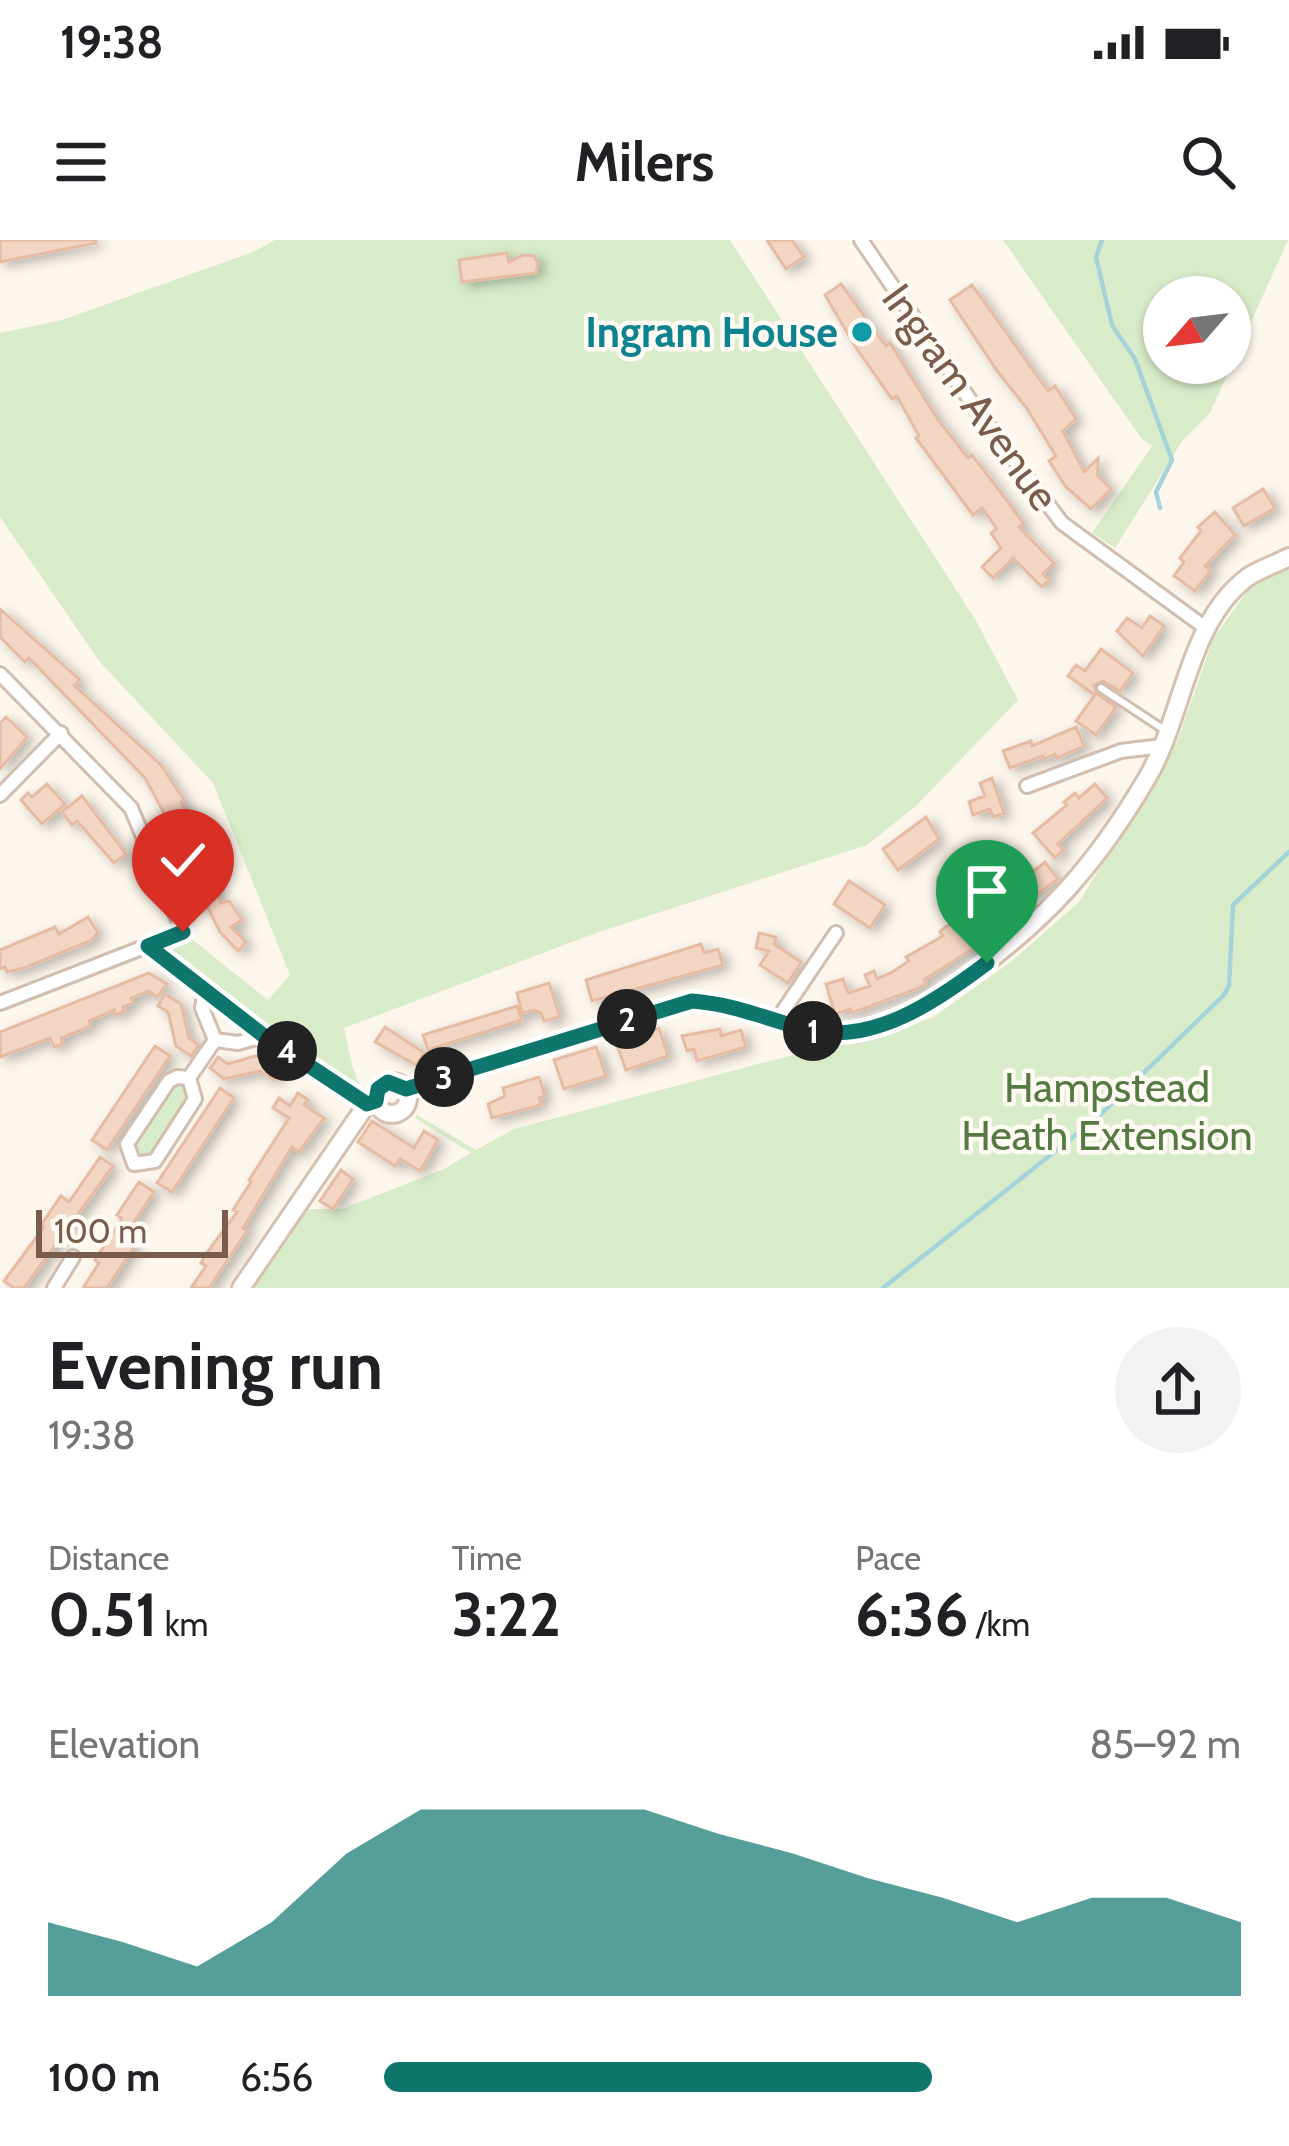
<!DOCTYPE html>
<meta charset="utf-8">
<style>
:root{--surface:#fff;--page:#f2f2f2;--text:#202124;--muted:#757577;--accent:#0f766e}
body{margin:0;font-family:Cabin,sans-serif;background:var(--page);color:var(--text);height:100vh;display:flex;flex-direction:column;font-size:45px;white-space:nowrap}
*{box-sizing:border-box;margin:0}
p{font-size:39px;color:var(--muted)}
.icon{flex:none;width:66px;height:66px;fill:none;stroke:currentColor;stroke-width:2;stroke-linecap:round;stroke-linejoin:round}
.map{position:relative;height:1048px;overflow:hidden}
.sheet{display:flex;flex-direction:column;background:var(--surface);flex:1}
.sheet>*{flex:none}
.needle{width:78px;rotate:242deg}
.tools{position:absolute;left:1143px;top:36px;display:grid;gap:24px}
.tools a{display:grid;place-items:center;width:108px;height:108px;border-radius:50%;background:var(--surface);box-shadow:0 3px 9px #0004;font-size:60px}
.scale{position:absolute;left:36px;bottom:30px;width:192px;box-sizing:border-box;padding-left:12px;border:6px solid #7a5c4d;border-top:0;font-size:33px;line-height:42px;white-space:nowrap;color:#7a5c4d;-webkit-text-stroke:9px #fffaf3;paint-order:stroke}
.pin{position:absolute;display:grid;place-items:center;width:102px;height:102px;color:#fff;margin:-123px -51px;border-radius:50% 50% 50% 0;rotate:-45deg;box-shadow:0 0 12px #0007}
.pin .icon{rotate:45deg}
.km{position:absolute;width:60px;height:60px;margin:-30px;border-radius:50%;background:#222;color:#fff;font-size:33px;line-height:60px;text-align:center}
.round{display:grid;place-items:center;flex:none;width:126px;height:126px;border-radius:63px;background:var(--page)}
.headline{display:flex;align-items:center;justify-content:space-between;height:204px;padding:0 48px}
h1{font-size:66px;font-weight:800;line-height:90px}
.figures{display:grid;grid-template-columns:repeat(3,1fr);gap:18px;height:204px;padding:12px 48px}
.figures div{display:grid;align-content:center}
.figures b{font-size:60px;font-weight:800}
.figures small{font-size:33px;font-weight:400}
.figures p{font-size:33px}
.chart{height:336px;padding:24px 48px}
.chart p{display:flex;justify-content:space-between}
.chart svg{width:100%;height:216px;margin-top:12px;fill:var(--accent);opacity:.7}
ul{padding:0 48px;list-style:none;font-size:39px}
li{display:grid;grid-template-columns:192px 144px 1fr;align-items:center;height:90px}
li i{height:30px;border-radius:15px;background:var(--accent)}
.status{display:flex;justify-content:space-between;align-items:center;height:84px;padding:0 60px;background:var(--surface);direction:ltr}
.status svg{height:33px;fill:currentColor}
header{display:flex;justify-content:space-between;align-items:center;height:156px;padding:0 48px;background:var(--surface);font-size:54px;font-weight:800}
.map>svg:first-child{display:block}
.green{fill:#d8ecc9;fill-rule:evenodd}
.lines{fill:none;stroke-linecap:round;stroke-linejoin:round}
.stream{stroke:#a5d3da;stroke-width:4.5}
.building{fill:#f3d5c3;stroke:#e6bba3;stroke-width:3;filter:url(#shadow)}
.lane-casing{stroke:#d1beb0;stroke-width:12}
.street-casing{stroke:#d1beb0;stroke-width:18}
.secondary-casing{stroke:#d6c0b0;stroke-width:22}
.lane{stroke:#fff;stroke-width:6}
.street{stroke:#fff;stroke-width:12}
.secondary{stroke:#fff;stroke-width:16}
.route-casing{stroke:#fff;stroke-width:24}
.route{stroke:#0f766e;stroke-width:15}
.culture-dot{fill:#0f9aa8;stroke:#fffaf3;stroke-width:4.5}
.labels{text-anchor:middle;stroke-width:9;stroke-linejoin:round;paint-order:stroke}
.culture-label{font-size:42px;font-weight:bold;fill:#0d838f;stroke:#fffaf3;text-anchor:end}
.street-label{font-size:42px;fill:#7a5c4d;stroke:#fffaf3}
.park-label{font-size:42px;fill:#537a41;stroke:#fffaf3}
</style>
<div class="status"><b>19:38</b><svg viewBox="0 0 49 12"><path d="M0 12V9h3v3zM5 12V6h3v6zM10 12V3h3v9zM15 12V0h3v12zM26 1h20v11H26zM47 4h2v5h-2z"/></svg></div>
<header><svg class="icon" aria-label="menu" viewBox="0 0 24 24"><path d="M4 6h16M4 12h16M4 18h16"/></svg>Milers<svg class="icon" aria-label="search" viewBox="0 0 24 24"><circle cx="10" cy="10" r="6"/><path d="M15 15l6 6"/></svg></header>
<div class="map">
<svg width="1289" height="1048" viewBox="0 0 1289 1048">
<defs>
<filter id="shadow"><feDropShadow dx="6" dy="4" stdDeviation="6" flood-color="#0004"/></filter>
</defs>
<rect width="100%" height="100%" fill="#fdf6ec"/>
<path class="green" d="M275 0H730L975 379 1018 460 916 566 867 605 599 692 344 788 352 825 367 864 148 706 183 692 268 760 290 735 213 543 100 422 0 277V93L62 80 253 12Z
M1003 0H1288L1210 173 1183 200 1115 308 1092 293 1152 206 1141 198ZM1164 57H1230V123H1164Z
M1289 322V1048H241L293 969H342L444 929 471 913 415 878 417 875 476 910 514 889 932 778 1012 721 1079 662 1177 502 1213 399 1256 339Z
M184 842 192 854 154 915 139 917 134 902 172 845Z"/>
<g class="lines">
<path class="stream" d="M1102 0 1096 17 1112 85 1135 119 1172 220 1156 252 1160 268
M883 1048 1097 878 1224 755 1229 745 1233 665 1289 612"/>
</g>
<path class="building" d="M0 0H96V3L0 22Z
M767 0H792L804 17 786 29Z
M507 13 509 22 523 15 534 16 538 23 536 33 462 42 459 20Z
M841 44 886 106 890 103 938 180 968 218 972 215 1008 262 1024 284 1019 287 1054 323 1043 334 1049 340 1042 347 1013 318 993 338 982 327 1001 308 991 293 997 289 982 268 973 275 916 198 919 196 897 156 892 159 857 109 825 55Z
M972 45 1048 151 1055 146 1076 179 1063 191 1084 232 1098 218V236L1111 249 1091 269 1066 247 1049 221 1056 216 1026 167 998 132 950 60Z
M1263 249 1275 268 1244 286 1233 268Z
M1215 272 1235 295 1205 326 1211 330 1195 351 1174 336 1184 322 1180 318 1201 291 1198 287Z
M0 369 80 440 74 445 161 525 184 560 181 562 189 578 196 576 208 608 199 611 221 663 229 661 242 680 231 687 246 702 238 711 220 692 206 664 201 666 185 626 191 623 145 538 29 418 25 422 0 397Z
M1150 376 1164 386 1143 416 1117 391 1127 378 1142 388Z
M1101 409 1133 433 1120 451 1103 441 1094 445 1096 453 1116 467 1096 495 1076 481 1095 455 1068 436 1076 425 1085 431Z
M6 477 27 497 0 529V483Z
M1076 487 1084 506 1057 518 1055 514 1044 519 1043 516 1010 528 1003 511 1031 501 1032 506Z
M992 538 1004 573 993 577 990 569 973 575 969 562 985 556 980 543Z
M47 544 65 564 42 584 21 560 28 553 32 557Z
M1095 544 1107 558 1058 604 1063 610 1055 618 1033 593 1067 565 1064 562 1075 553 1079 558Z
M82 556 126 614 114 623 77 581 72 585 62 572Z
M926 577 939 599 898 630 883 609Z
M1045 622 1058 639 1035 656 1030 649 1011 664 1015 670 997 688 982 670 1014 647 1003 632 1013 624 1024 639Z
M849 641 885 665 870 688 834 664Z
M88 677 98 693 90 701 24 728 7 732 5 727 0 729V710L55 687 59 694Z
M965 682 982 703 924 740 926 743 919 748 852 773 851 769 835 774 826 744 843 739 848 753 870 746 865 735 874 731 877 739 894 731 909 721 906 717 943 696 940 692 944 688 951 684 954 689Z
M759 693 776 697 774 704 801 722 788 743 760 725 769 711 756 708Z
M701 704 704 713 718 709 723 725 592 761 586 740Z
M149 733 167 744 157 757 149 751 131 758 133 763 123 767 125 771 115 775 114 770 89 781 91 786 61 798 63 804 54 807 50 798 0 817V792Z
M549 743 560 777 544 781 541 773 534 770 522 773 517 753Z
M165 754 181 764 189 798 199 805 191 816 176 806 168 772 158 766Z
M517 766 522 780 428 810 423 795Z
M385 787 424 813 416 825 375 802Z
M659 788 668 816 626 830 616 802Z
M720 789 721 796 741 790 746 807 697 821 694 809 687 811 682 796Z
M155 806 170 816 107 910 92 900Z
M596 807 606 836 564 849 554 820Z
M259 815 281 830 274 840 260 831 224 839 210 828 218 817 228 824Z
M539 837 545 856 539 858 541 865 492 878 488 864 505 856 503 848Z
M220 848 234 858 172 952 157 943Z
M298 853 308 860 304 865 324 878 299 912 292 907 243 988 247 991 209 1048H191L206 1026 201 1023 206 1014 237 972 233 970 251 942 249 940 289 878 273 868 279 858 290 866Z
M372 881 414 908 424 891 438 900 420 931 400 919 395 926 358 902Z
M100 917 113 926 24 1048H14L4 1041 44 987 41 985 61 956 69 962Z
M341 930 353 939 333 969 320 961Z
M139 942 154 952 124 997 135 1005 107 1048H83L99 1023 95 1020 122 979 117 975Z"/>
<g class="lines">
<g class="lane-casing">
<path id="lane" d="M1101 448 1166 491"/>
</g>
<g class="street-casing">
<path id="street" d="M861 0 976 169 1062 283 1207 389
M0 434 131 568 183 692 0 763
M1027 546 1121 511 1162 506
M0 555 61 493
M945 641 1002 711
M148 706 264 796 367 864
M205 749 202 768 215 800 238 803 264 796
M777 780 836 693
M177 837 189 838 195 859 155 921 134 924 127 904 169 841Z
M189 838 215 800
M54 1048 73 1017"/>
</g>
<g class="secondary-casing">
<path id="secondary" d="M376 858a16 16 0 1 1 32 0a16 16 0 1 1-32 0Z
M406 849 692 761C746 765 797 797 852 793 886 791 939 758 966 738 1047 679 1096 625 1147 538 1184 476 1187 382 1248 337 1260 329 1276 324 1289 317
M241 1048 367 864 376 861"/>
</g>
<use href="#lane" class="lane"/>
<use href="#street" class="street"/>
<use href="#secondary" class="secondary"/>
</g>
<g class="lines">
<g class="route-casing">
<path id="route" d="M183 692 148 706 264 796 367 864 376 861 378 849 388 842 406 849 692 761C734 764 769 780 809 790 874 805 938 760 987 723"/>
</g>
<use href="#route" class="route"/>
</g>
<circle class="culture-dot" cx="862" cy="92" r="12"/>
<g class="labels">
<g class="culture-label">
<text x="838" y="107">Ingram House</text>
</g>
<g class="street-label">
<text transform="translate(971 157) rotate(54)" y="15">Ingram Avenue</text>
</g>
<g class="park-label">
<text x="1107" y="862">Hampstead<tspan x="1107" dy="48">Heath Extension</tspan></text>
</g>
</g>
</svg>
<div class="tools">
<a><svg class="needle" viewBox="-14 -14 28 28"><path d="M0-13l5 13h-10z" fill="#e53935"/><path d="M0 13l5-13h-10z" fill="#757577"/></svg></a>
</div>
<div class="scale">100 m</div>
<div class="pin" style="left:987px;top:723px;background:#1e9e55"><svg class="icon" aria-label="arrive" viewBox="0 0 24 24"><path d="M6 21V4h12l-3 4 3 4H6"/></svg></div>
<div class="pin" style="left:183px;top:692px;background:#d93025"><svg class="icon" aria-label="check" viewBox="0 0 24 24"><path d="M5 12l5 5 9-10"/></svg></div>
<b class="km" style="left:813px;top:791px">1</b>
<b class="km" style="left:627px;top:779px">2</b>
<b class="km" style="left:444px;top:837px">3</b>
<b class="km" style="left:287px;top:811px">4</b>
</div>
<section class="sheet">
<div class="headline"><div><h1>Evening run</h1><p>19:38</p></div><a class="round"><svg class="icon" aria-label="share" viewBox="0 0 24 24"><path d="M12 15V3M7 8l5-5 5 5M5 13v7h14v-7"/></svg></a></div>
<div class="figures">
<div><p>Distance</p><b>0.51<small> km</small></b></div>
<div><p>Time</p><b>3:22</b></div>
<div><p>Pace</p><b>6:36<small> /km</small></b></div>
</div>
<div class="chart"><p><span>Elevation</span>85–92 m</p>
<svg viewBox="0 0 160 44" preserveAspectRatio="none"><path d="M0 44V29L10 33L20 38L30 29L40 15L50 6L60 6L70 6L80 6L90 11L100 15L110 20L120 24L130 29L140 24L150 24L160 29V44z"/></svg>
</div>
<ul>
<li><b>100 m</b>6:56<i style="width:64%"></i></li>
</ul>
</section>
